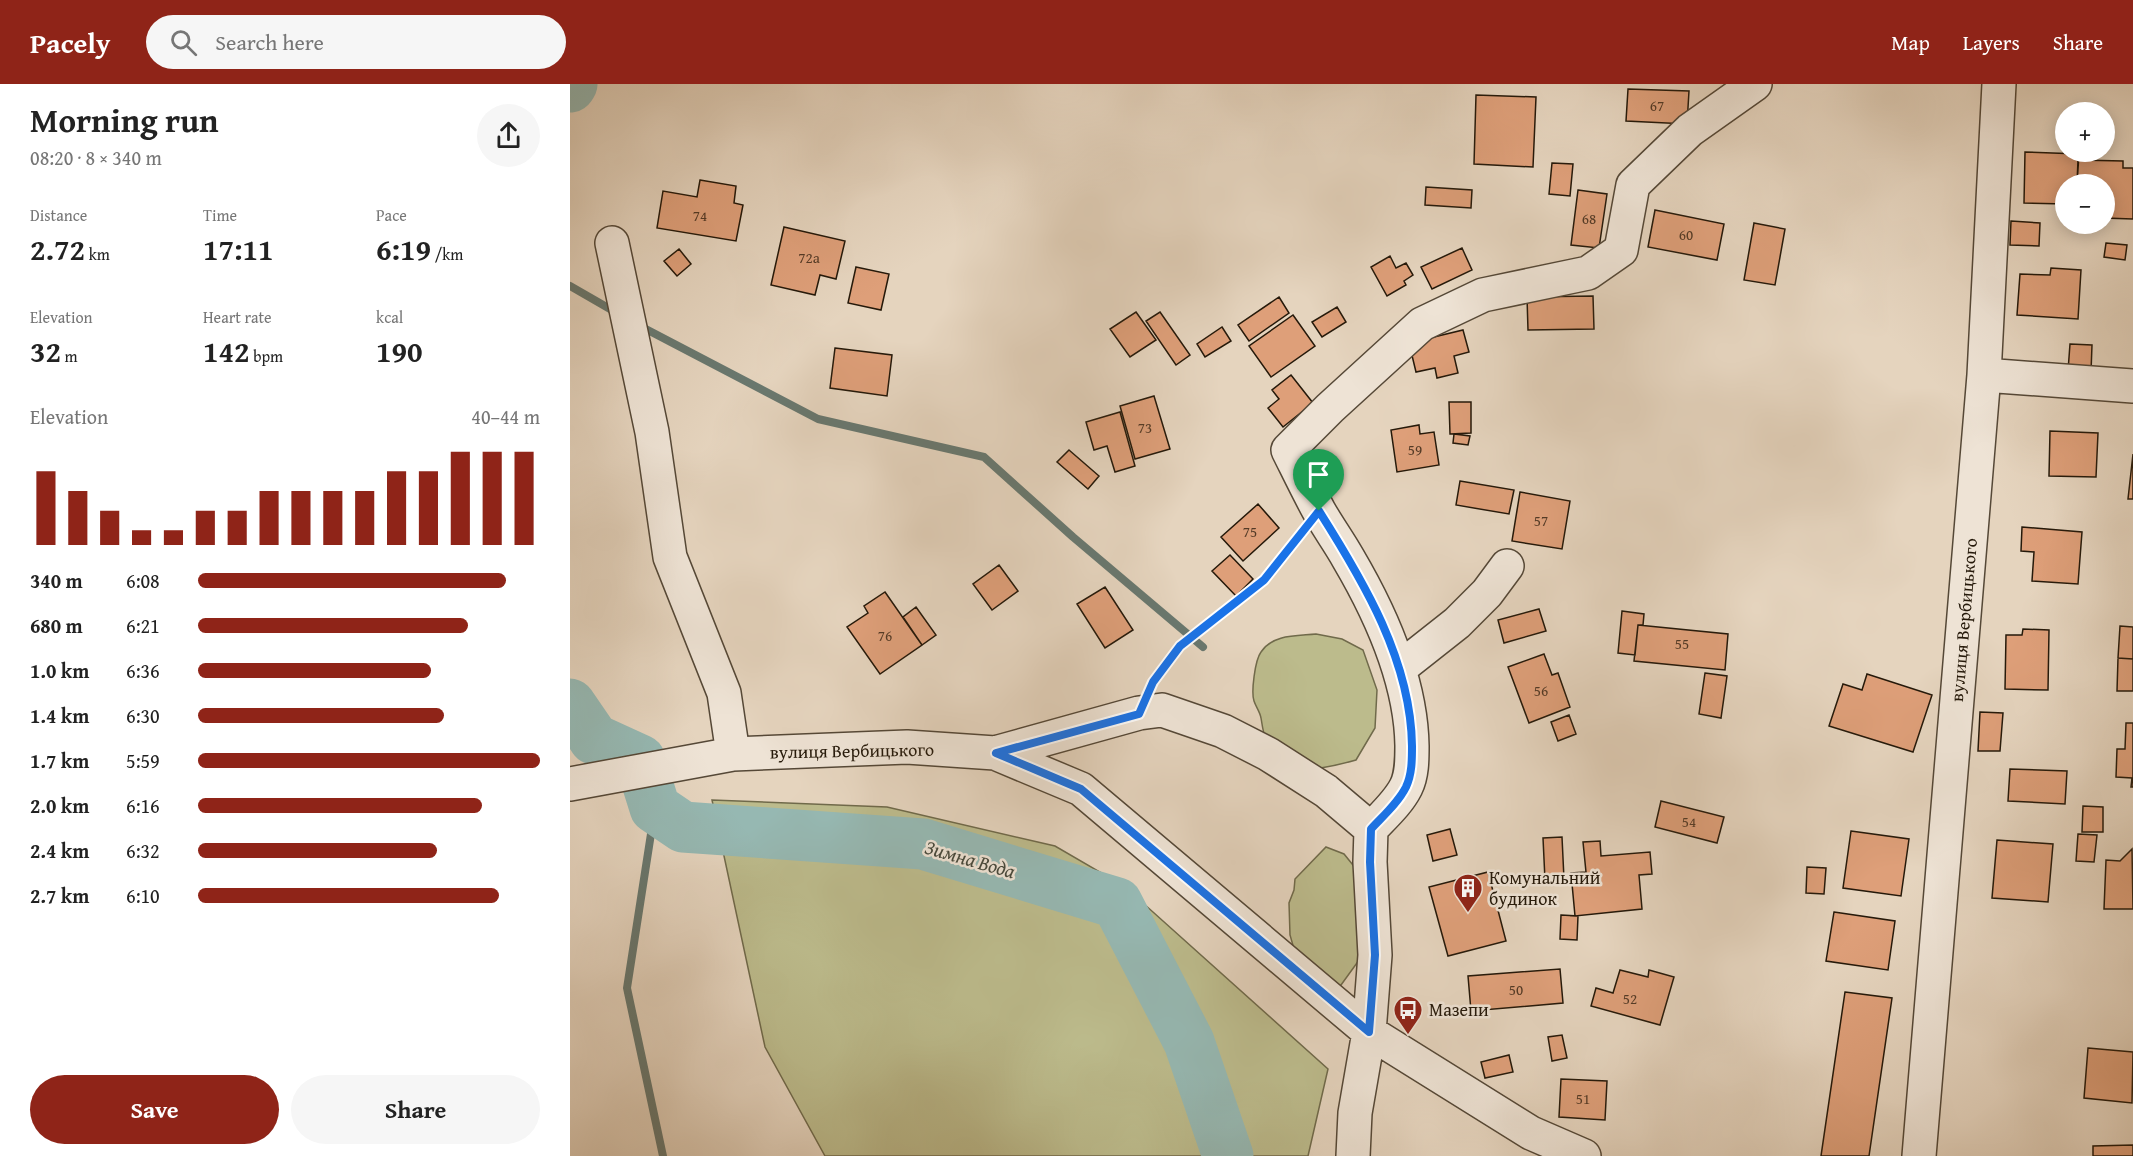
<!DOCTYPE html>
<meta charset="utf-8">
<style>
:root{--surface:#fff;--page:#f6f6f6;--text:#222;--muted:#767676;--accent:#8f2418}
body{margin:0;font-family:"Gentium Book Plus",serif;background:var(--page);color:var(--text);height:100vh;display:flex;flex-direction:column;font-size:22px;white-space:nowrap}
*{box-sizing:border-box;margin:0}
p{font-size:20px;color:var(--muted)}
.icon{flex:none;width:33px;height:33px;fill:none;stroke:currentColor;stroke-width:2;stroke-linecap:round;stroke-linejoin:round}
.map{position:relative;flex:1;overflow:hidden}
.sheet{display:flex;flex-direction:column;background:var(--surface);width:570px}
.sheet>*{flex:none}
.buttons{position:absolute;left:1485px;top:18px;display:grid;gap:12px}
.buttons a{display:grid;place-items:center;width:60px;height:60px;border-radius:50%;background:var(--surface);box-shadow:0 3px 15px #0003;font-size:30px}
.pin{position:absolute;display:grid;place-items:center;width:51px;height:51px;color:#fff;margin:-62px -26px;border-radius:50% 50% 50% 0;rotate:-45deg;box-shadow:0 0 6px #0007}
.pin .icon{rotate:45deg}
.round{display:grid;place-items:center;flex:none;width:63px;height:63px;border-radius:32px;background:var(--page)}
.summary{display:flex;align-items:center;justify-content:space-between;height:102px;padding:0 30px}
h1{font-size:33px;font-weight:700;line-height:45px}
.stats{display:grid;grid-template-columns:repeat(3,1fr);gap:9px;height:102px;padding:6px 30px}
.stats div{display:grid;align-content:center}
.stats b{font-size:30px;font-weight:700}
.stats small{font-size:16px;font-weight:400}
.stats p{font-size:16px}
.chart{height:168px;padding:12px 30px}
.chart p{display:flex;justify-content:space-between}
.chart svg{width:100%;height:108px;margin-top:6px;stroke:var(--accent);stroke-width:6}
.action{display:flex;gap:12px;margin-top:auto;padding:12px 30px}
.action a{flex:1;height:69px;border-radius:36px;background:var(--accent);color:#fff;font-size:24px;font-weight:700;line-height:69px;text-align:center}
.action a+a{background:var(--page);color:var(--text)}
ul{padding:0 30px;list-style:none;font-size:20px}
li{display:grid;grid-template-columns:96px 72px 1fr;align-items:center;height:45px}
li i{height:15px;border-radius:8px;background:var(--accent)}
header{display:flex;align-items:center;gap:36px;box-sizing:border-box;height:84px;padding:0 30px;background:var(--accent);color:#fff}
header strong{font-size:28px}
nav{display:flex;gap:33px;margin-inline-start:auto;font-size:21px}
.search{width:420px;height:54px;background:var(--page);display:flex;align-items:center;gap:15px;box-sizing:border-box;padding:0 21px;border-radius:33px;color:var(--muted);font-size:22px}
main{display:flex;flex:1;min-height:0}
.map>svg:first-child{display:block}
.green{fill:#bcbb8c;stroke:#706a4b;stroke-width:1.5}
.lines{fill:none;stroke-linecap:round;stroke-linejoin:round}
.stream{stroke:#69786f;stroke-width:8}
.river{stroke:#96b8b2;stroke-width:51}
.building{fill:#de9f79;stroke:#25190a;stroke-width:1.5}
.minor-casing{stroke:#554837;stroke-width:36}
.path{stroke:#25190a;stroke-width:4;stroke-dasharray:4.5 3;stroke-linecap:butt}
.minor{stroke:#eee3d5;stroke-width:33}
.route-casing{stroke:#fff;stroke-width:12}
.route{stroke:#1a73e8;stroke-width:8}
.labels{text-anchor:middle;stroke-width:5;stroke-linejoin:round;paint-order:stroke}
.number-label{font-size:15px;fill:#533a26}
.street-label{font-size:18px;fill:#25190a;stroke:#eee3d5}
.poi-label{font-size:18px;fill:#25190a;stroke:#eee3d5;text-anchor:start}
.water-label{font-size:20px;font-style:italic;fill:#47493c;stroke:#eee3d5}
</style>
<header>
<strong>Pacely</strong>
<div class="search"><svg class="icon" aria-label="search" viewBox="0 0 24 24"><circle cx="10" cy="10" r="6"/><path d="M15 15l6 6"/></svg>Search here</div>
<nav><a>Map</a><a>Layers</a><a>Share</a></nav>
</header>
<main>
<section class="sheet">
<div class="summary"><div><h1>Morning run</h1><p>08:20 · 8 × 340 m</p></div><a class="round"><svg class="icon" aria-label="share" viewBox="0 0 24 24"><path d="M12 15V3M7 8l5-5 5 5M5 13v7h14v-7"/></svg></a></div>
<div class="stats">
<div><p>Distance</p><b>2.72<small> km</small></b></div>
<div><p>Time</p><b>17:11</b></div>
<div><p>Pace</p><b>6:19<small> /km</small></b></div>
</div>
<div class="stats">
<div><p>Elevation</p><b>32<small> m</small></b></div>
<div><p>Heart rate</p><b>142<small> bpm</small></b></div>
<div><p>kcal</p><b>190</b></div>
</div>
<div class="chart"><p><span>Elevation</span>40–44 m</p>
<svg viewBox="0 0 160 44" preserveAspectRatio="none"><path d="M5 44V14M15 44V22M25 44V30M35 44V38M45 44V38M55 44V30M65 44V30M75 44V22M85 44V22M95 44V22M105 44V22M115 44V14M125 44V14M135 44V6M145 44V6M155 44V6"/></svg>
</div>
<ul>
<li><b>340 m</b>6:08<i style="width:90%"></i></li>
<li><b>680 m</b>6:21<i style="width:79%"></i></li>
<li><b>1.0 km</b>6:36<i style="width:68%"></i></li>
<li><b>1.4 km</b>6:30<i style="width:72%"></i></li>
<li><b>1.7 km</b>5:59<i style="width:100%"></i></li>
<li><b>2.0 km</b>6:16<i style="width:83%"></i></li>
<li><b>2.4 km</b>6:32<i style="width:70%"></i></li>
<li><b>2.7 km</b>6:10<i style="width:88%"></i></li>
</ul>
<div class="action"><a>Save</a><a>Share</a></div>
</section>
<div class="map">
<svg width="1563" height="1072" viewBox="0 0 1563 1072">
<rect width="100%" height="100%" fill="#e5d4be"/>
<filter id="stains"><feTurbulence type="fractalNoise" baseFrequency=".00333" numOctaves="4"/><feColorMatrix values="0 0 0 0 .2 0 0 0 0 .09 0 0 0 0 .02 0 0 0 .5 -.17"/></filter>
<radialGradient id="worn" r=".72"><stop offset=".6" stop-color="#630" stop-opacity="0"/><stop offset="1" stop-color="#630" stop-opacity=".3"/></radialGradient>
<path class="green" d="M746 550 772 555 793 566 807 606 805 644 786 676C772 680 732 690 718 684 698 675 694 654 691 634 690 628 686 623 684 617 681 608 685 576 691 568 703 550 727 552 746 550Z
M142 716 317 723 485 762 554 802 758 985 738 1072H255L195 963Z
M756 763 774 770 787 786 792 872 771 901 759 903 728 879 720 851 719 819 724 806 725 795Z"/>
<g class="lines">
<path class="stream" d="M0 202 47 229
M70 242 248 335 414 373 503 453 633 563
M85 724 57 904 93 1072"/>
<path class="river" d="M0 3 2 0
M0 620 24 655 70 676 85 724 113 743 353 760 547 819 619 958 658 1072"/>
</g>
<path class="building" d="M1058 5 1119 7 1117 40 1056 37Z
M906 11 966 13 963 83 904 80Z
M1455 68 1509 70 1507 100H1496V120L1454 119Z
M1508 76 1553 77V84H1563V135L1534 134V100H1507Z
M982 79 1003 80 1000 112 979 110Z
M130 96 166 102 164 119 173 121 166 157 87 144 93 107 127 113Z
M856 103 902 106 901 124 855 121Z
M1008 106 1037 110 1029 164 1001 161Z
M1085 126 1154 140 1147 176 1078 163Z
M1441 137 1470 139 1469 162 1440 161Z
M1184 139 1215 145 1205 201 1174 196Z
M214 143 275 157 266 195 250 191 245 211 201 201Z
M1536 159 1557 161 1555 176 1534 173Z
M892 164 902 186 862 205 851 183Z
M109 165 121 180 107 192 94 177Z
M820 172 826 184 836 179 843 191 834 197 836 201 817 212 801 183Z
M286 183 319 190 311 226 278 219Z
M1481 184 1511 186 1508 235 1447 231 1450 190 1480 191Z
M1023 212 1024 245 958 246 957 213Z
M709 213 719 229 679 257 668 241Z
M767 223 776 238 752 253 742 238Z
M566 228 586 256 560 273 540 245Z
M590 228 620 271 606 281 576 237Z
M723 231 745 262 701 293 679 262Z
M652 243 661 257 635 273 627 260Z
M893 246 899 268 884 272 888 289 867 294 865 284 846 288 839 259Z
M1500 260 1522 261 1521 288 1498 287Z
M265 264 322 271 317 312 260 304Z
M721 291 743 319 713 343 698 324 709 315 702 306Z
M584 312 600 365 565 375 550 322Z
M879 318H901V349L880 350Z
M550 328 565 382 545 388 537 362 524 366 516 338Z
M849 341 850 350 864 348 869 381 827 388 821 346Z
M1480 347 1528 349 1526 393 1479 392Z
M884 350 900 352 898 361 883 359Z
M499 366 529 392 518 405 487 378Z
M1563 370V415H1558Z
M890 397 944 406 939 430 886 421Z
M950 408 1000 417 992 465 942 457Z
M688 420 709 444 673 477 651 453Z
M1452 443 1512 448 1508 500 1462 497 1464 468 1451 467Z
M660 471 683 495 666 512 642 487Z
M429 481 448 507 422 526 403 500Z
M535 503 563 546 535 564 507 520Z
M315 508 352 561 310 590 277 543 298 529 294 522Z
M346 523 366 551 352 561 333 533Z
M969 525 976 547 934 559 928 536Z
M1052 527 1074 530 1073 541H1068L1065 571 1048 569Z
M1068 541 1158 550 1155 586 1064 577Z
M1550 542 1563 543V575L1548 574Z
M1453 545 1479 546 1478 606 1435 605 1436 551H1452Z
M974 570 982 591 988 589 1000 623 959 639 938 583Z
M1548 574 1563 575V607H1547Z
M1135 589 1157 592 1151 634 1129 630Z
M1297 590 1362 611 1343 668 1259 642 1273 600 1292 606Z
M1410 628 1433 629 1430 667H1408Z
M999 631 1006 650 988 657 981 638Z
M1556 639H1563V703H1561L1562 694 1546 693 1547 665H1555Z
M1440 685 1497 687 1495 720 1438 717Z
M1091 717 1154 733 1147 759 1085 743Z
M1513 722 1533 723V748H1512Z
M880 745 887 771 863 777 857 751Z
M1281 747 1339 755 1331 812 1273 804Z
M1508 750 1527 751 1524 778 1506 777Z
M992 753 994 795 975 796 973 754Z
M1427 756 1483 760 1478 818 1422 814Z
M1030 757 1031 772 1080 768 1082 790 1069 791 1072 825 1005 832 1001 789 1016 788 1013 758Z
M1562 765 1563 825H1534L1536 776 1550 777Z
M1237 783 1256 784 1254 810 1236 809Z
M918 788 936 857 878 872 859 803Z
M1264 828 1325 837 1318 886 1256 877Z
M991 831 1008 832 1007 856 990 855Z
M990 885 993 919 901 927 898 892Z
M1050 886 1078 893 1079 886 1104 893 1090 941 1021 922 1026 904 1043 909Z
M1275 908 1322 914 1299 1072H1251Z
M992 951 997 974 982 977 978 953Z
M1518 964 1563 968 1562 1019 1514 1014Z
M939 971 943 988 915 994 911 978Z
M991 995 1037 997 1035 1036 989 1033Z
M1563 1061V1072H1523V1062Z"/>
<g class="lines">
<g class="minor-casing">
<path id="minor" d="M42 159 82 348 100 473 154 609 163 670
M1414 291 1563 302
M830 584 887 539 917 509 937 482
M425 669 569 629 592 626 653 647 698 670 756 707 801 745
M0 700 163 670 337 663 425 669 511 705 799 948 961 1049 1014 1072
M801 745C813 732 828 719 836 703 842 691 842 676 842 662 841 596 811 530 778 474 769 458 758 443 749 427 738 407 728 386 718 366L760 324 852 240 913 211 1018 189 1051 166 1063 101 1120 46 1185 0
M783 1072 785 1029 799 948 805 871 800 778 801 745
M1349 1072 1414 291 1429 0"/>
</g>
<path class="path" d="M585 596 610 562 694 496 729 452"/>
<use href="#minor" class="minor"/>
</g>
<g class="lines">
<g class="route-casing">
<path id="route" d="M749 427C794 498 841 577 842 662 842 676 842 690 836 703 828 719 813 732 801 745L800 778 805 871 799 948 511 705 426 669 569 630 583 598 610 562 694 496Z"/>
</g>
<use href="#route" class="route"/>
</g>
<defs>
<g id="building-pin" transform="scale(1.5)"><path d="M0 17L-7.5 6A9.5 9.5 0 1 1 7.5 6Z" fill="#8f2418" stroke="#eee3d5"/><path d="M-4-6H4V6H1V3H-1V6H-4ZM-2.5-4.3h1.7v1.8h-1.7ZM.8-4.3h1.7v1.8H.8ZM-2.5-1h1.7V.8h-1.7ZM.8-1h1.7V.8H.8Z" fill="#fff"/></g>
<g id="bus-pin" transform="scale(1.5)"><path d="M0 17L-7.5 6A9.5 9.5 0 1 1 7.5 6Z" fill="#8f2418" stroke="#eee3d5"/><path d="M-5-6H5V4H4V6H2V4H-2V6H-4V4H-5ZM-3.5-4V0h7V-4ZM-3.5 1.2v1.5H-2V1.2ZM2 1.2v1.5H3.5V1.2Z" fill="#fff"/></g>
</defs>
<g fill-rule="evenodd">
<use href="#building-pin" x="898" y="804"/>
<use href="#bus-pin" x="838" y="926"/>
</g>
<g class="labels">
<g class="number-label">
<text x="1087" y="27">67</text>
<text x="130" y="137">74</text>
<text x="1019" y="140">68</text>
<text x="1116" y="156">60</text>
<text x="239" y="179">72а</text>
<text x="575" y="349">73</text>
<text x="845" y="371">59</text>
<text x="971" y="442">57</text>
<text x="680" y="453">75</text>
<text x="315" y="557">76</text>
<text x="1112" y="565">55</text>
<text x="971" y="612">56</text>
<text x="1119" y="743">54</text>
<text x="946" y="911">50</text>
<text x="1060" y="920">52</text>
<text x="1013" y="1020">51</text>
</g>
<g class="street-label">
<text transform="translate(1394 536) rotate(-85)" y="6">вулиця Вербицького</text>
<text transform="translate(282 667) rotate(-1)" y="6">вулиця Вербицького</text>
</g>
<g class="poi-label">
<text x="919" y="800">Комунальний<tspan x="919" dy="21">будинок</tspan></text>
<text x="859" y="932">Мазепи</text>
</g>
<g class="water-label">
<text transform="translate(400 775) rotate(16)" y="7">Зимна Вода</text>
</g>
</g>
<rect width="100%" height="100%" filter="url(#stains)"/>
<rect width="100%" height="100%" fill="url(#worn)"/>
</svg>
<div class="buttons">
<a>+</a>
<a>−</a>
</div>
<div class="pin" style="left:749px;top:427px;background:#1e9e55"><svg class="icon" aria-label="arrive" viewBox="0 0 24 24"><path d="M6 21V4h12l-3 4 3 4H6"/></svg></div>
</div>
</main>
